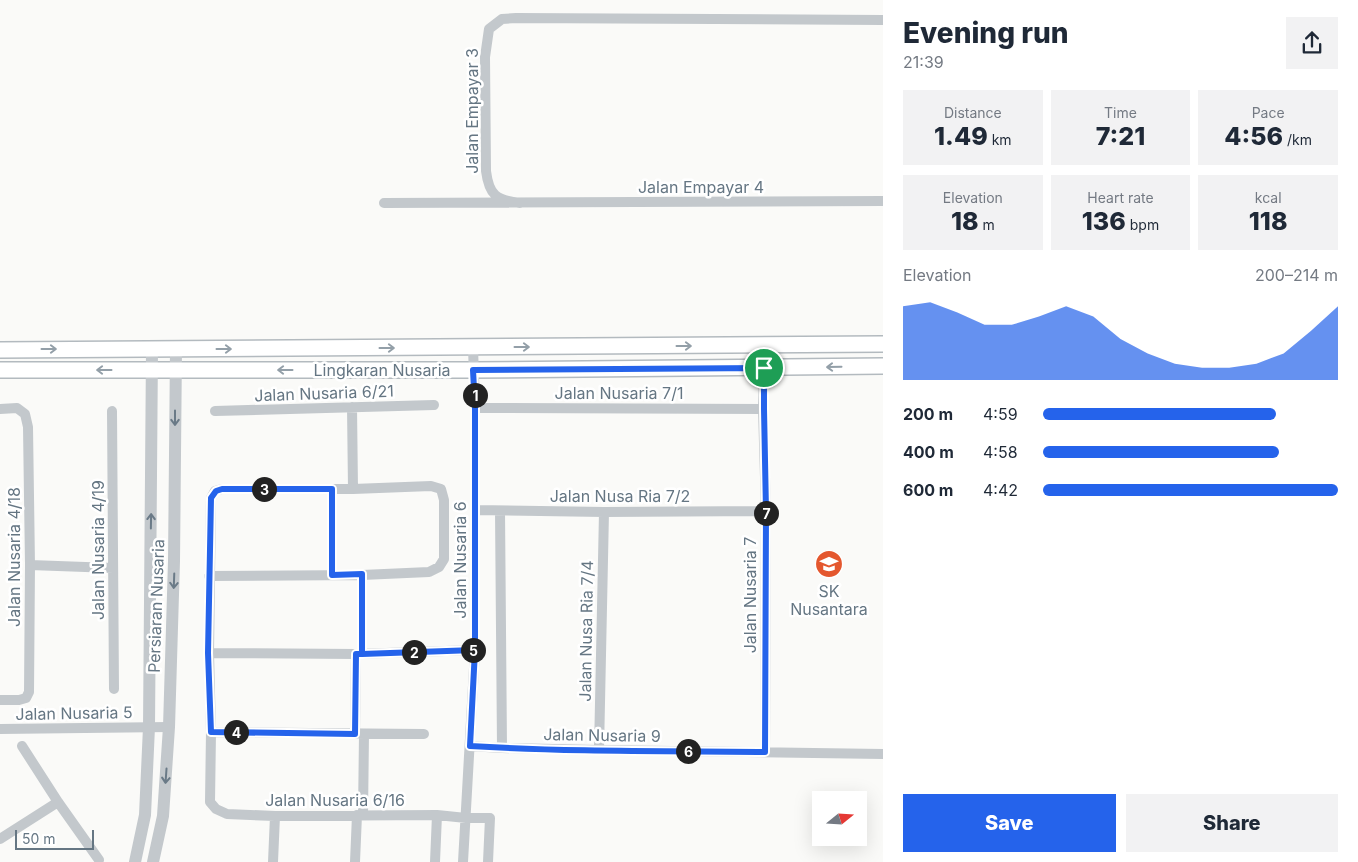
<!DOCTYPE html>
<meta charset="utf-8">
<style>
:root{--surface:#fff;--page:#f2f2f3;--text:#1f2937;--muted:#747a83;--accent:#2563eb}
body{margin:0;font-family:Inter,sans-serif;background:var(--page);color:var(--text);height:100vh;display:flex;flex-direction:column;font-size:19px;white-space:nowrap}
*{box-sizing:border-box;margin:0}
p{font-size:16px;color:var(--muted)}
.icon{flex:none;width:28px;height:28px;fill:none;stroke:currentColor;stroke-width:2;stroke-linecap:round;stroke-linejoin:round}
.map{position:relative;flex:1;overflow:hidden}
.panel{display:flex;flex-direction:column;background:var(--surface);width:475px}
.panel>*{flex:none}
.needle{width:32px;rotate:72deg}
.tools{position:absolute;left:812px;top:791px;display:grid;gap:10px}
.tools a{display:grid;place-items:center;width:55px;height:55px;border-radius:0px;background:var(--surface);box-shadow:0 5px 20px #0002;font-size:25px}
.scale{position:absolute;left:15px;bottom:12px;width:79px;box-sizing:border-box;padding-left:5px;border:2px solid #657683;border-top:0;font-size:14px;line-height:18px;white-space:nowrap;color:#657683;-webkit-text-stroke:4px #fff;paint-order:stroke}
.pin{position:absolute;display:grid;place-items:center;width:42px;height:42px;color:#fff;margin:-21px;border:2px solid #fff;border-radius:50%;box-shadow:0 1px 5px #0007}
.km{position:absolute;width:25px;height:25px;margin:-12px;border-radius:50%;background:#222;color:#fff;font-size:14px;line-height:25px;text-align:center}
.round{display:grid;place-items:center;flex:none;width:52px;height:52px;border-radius:0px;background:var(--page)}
.overview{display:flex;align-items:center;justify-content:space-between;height:85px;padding:0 20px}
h1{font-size:28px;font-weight:800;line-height:38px}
.figures{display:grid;grid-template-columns:repeat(3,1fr);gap:8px;height:85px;padding:5px 20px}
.figures div{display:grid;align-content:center;border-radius:0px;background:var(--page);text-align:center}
.figures b{font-size:25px;font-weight:800}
.figures small{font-size:14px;font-weight:400}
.figures p{font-size:14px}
.chart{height:140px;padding:10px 20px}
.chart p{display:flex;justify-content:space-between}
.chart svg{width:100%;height:90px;margin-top:5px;fill:var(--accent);opacity:.7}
.cta{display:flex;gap:10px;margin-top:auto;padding:10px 20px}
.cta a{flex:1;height:58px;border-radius:0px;background:var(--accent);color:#fff;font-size:20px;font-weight:800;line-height:58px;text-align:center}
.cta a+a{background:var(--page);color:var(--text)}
ul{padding:0 20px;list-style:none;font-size:16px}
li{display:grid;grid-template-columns:80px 60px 1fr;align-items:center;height:38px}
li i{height:12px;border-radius:6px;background:var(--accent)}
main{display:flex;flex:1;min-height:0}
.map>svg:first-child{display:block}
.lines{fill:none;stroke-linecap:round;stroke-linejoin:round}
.secondary-casing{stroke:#b3babf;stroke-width:18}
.minor{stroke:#c3c8cc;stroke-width:10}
.tertiary{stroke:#c3c8cc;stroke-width:12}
.secondary{stroke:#fff;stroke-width:15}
.oneway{stroke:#939fa8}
.oneway2{stroke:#6a7a87}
.route-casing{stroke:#fff;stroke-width:10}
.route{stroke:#2563eb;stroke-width:6}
.labels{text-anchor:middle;stroke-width:5;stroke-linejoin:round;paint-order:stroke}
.street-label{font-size:16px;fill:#657683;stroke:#fff}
.poi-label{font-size:16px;fill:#657683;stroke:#fff}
</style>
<main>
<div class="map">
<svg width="883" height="862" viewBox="0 0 883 862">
<rect width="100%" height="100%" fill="#fafaf8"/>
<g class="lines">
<g class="secondary-casing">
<path id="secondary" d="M0 350 883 344
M0 370H473L883 366"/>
</g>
<path class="minor" d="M384 203 883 201
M520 203C496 200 489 195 486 171L485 57 489 29 502 19 516 18 883 20
M765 345 763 409 766 511 765 752
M352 407 353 489
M475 408 763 409
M0 409 17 408 25 414 28 427 30 565 29 692 26 698 19 700H0
M112 411 114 689
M215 411 434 405
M475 510 604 512 766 511
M500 511 502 748
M30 565 113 568
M332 575V489
M362 575V654
M209 576 362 575 429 572 439 567 444 559V500L441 489 431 486 353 489H222L215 491 211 498 209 653 211 732 210 802 216 809 227 814 275 816 437 815 466 818H490L488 862
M209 653 356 654 475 650
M0 729 169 727
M211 732 424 734
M355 734 356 654
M22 746 58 802 99 860
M470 746 502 748 599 750 883 754
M599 750 604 512
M363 815 364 734
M0 839 58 802
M273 862 275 816
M355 862 357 815
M435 862 437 815
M463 862 475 650V408L473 347"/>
<path class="tertiary" d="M135 862 145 815 149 727 152 349
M153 862 163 816 169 727 174 561 176 349"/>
<use href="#secondary" class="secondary"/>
</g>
<defs><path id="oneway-shaft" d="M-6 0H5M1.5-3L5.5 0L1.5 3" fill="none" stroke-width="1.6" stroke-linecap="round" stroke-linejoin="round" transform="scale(1.25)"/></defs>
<g class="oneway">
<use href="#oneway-shaft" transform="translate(684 346)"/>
<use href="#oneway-shaft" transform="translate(522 347)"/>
<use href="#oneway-shaft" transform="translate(387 348)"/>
<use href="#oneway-shaft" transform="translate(49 349)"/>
<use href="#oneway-shaft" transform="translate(224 349)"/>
<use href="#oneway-shaft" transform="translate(834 367) rotate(179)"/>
<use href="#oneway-shaft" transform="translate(104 370) rotate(180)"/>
<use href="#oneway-shaft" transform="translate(285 370) rotate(-180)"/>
</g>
<g class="oneway2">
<use href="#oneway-shaft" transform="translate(175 418) rotate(90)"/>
<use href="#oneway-shaft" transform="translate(151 521) rotate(-89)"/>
<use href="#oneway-shaft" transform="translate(174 581) rotate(92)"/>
<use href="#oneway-shaft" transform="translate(166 776) rotate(94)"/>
</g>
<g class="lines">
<g class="route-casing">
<path id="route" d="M764 368 473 370 475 408V650L362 654V574L332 575V489H222L216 491 211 498 208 653 211 732 355 734 356 654H362L475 650 470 746C568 752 667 751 765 752L766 511 764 409V368"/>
</g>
<use href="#route" class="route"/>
</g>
<defs>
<g id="school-disc" transform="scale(1.4375)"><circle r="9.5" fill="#e4572e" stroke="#fff"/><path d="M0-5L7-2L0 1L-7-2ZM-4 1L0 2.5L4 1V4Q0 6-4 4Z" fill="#fff"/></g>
</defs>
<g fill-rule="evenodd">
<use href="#school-disc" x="829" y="564"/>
</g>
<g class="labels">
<g class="street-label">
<text transform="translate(472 111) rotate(-90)" y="6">Jalan Empayar 3</text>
<text x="701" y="193">Jalan Empayar 4</text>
<text x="382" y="376">Lingkaran Nusaria</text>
<text transform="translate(324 393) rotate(-2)" y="6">Jalan Nusaria 6/21</text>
<text x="619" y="399">Jalan Nusaria 7/1</text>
<text x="620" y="502">Jalan Nusa Ria 7/2</text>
<text transform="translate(98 550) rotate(-90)" y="6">Jalan Nusaria 4/19</text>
<text transform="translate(14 557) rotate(-90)" y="6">Jalan Nusaria 4/18</text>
<text transform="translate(460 560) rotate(-90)" y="6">Jalan Nusaria 6</text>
<text transform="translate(750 595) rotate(-90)" y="6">Jalan Nusaria 7</text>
<text transform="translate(156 606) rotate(-88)" y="6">Persiaran Nusaria</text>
<text transform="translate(586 631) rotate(-89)" y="6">Jalan Nusa Ria 7/4</text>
<text transform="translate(74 713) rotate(-1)" y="6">Jalan Nusaria 5</text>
<text transform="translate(602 735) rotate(1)" y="6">Jalan Nusaria 9</text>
<text x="335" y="806">Jalan Nusaria 6/16</text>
</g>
<g class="poi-label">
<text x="829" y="597">SK<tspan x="829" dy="18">Nusantara</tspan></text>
</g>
</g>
</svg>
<div class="tools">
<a><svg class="needle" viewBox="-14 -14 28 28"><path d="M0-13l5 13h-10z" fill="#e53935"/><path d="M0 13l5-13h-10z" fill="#747a83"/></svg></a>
</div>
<div class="scale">50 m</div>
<div class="pin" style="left:764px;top:368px;background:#1e9e55"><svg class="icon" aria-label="arrive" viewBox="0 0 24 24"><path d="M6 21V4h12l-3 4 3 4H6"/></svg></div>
<b class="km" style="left:475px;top:395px">1</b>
<b class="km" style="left:414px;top:652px">2</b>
<b class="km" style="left:264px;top:489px">3</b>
<b class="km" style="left:236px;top:732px">4</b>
<b class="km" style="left:473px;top:650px">5</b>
<b class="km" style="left:688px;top:751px">6</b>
<b class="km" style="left:766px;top:513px">7</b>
</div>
<section class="panel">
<div class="overview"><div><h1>Evening run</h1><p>21:39</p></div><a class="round"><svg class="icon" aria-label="share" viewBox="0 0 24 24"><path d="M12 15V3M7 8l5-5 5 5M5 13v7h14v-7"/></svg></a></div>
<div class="figures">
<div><p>Distance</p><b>1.49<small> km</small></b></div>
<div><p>Time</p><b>7:21</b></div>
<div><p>Pace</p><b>4:56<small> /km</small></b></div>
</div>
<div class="figures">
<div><p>Elevation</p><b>18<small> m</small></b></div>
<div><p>Heart rate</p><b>136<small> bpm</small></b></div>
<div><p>kcal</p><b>118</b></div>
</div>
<div class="chart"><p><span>Elevation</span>200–214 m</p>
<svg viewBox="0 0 160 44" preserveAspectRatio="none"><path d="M0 44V8L10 6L20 11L30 17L40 17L50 13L60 8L70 13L80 24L90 31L100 36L110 38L120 38L130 36L140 31L150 20L160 8V44z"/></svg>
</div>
<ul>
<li><b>200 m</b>4:59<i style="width:79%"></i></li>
<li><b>400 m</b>4:58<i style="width:80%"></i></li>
<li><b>600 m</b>4:42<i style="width:100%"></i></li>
</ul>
<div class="cta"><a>Save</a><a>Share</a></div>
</section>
</main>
